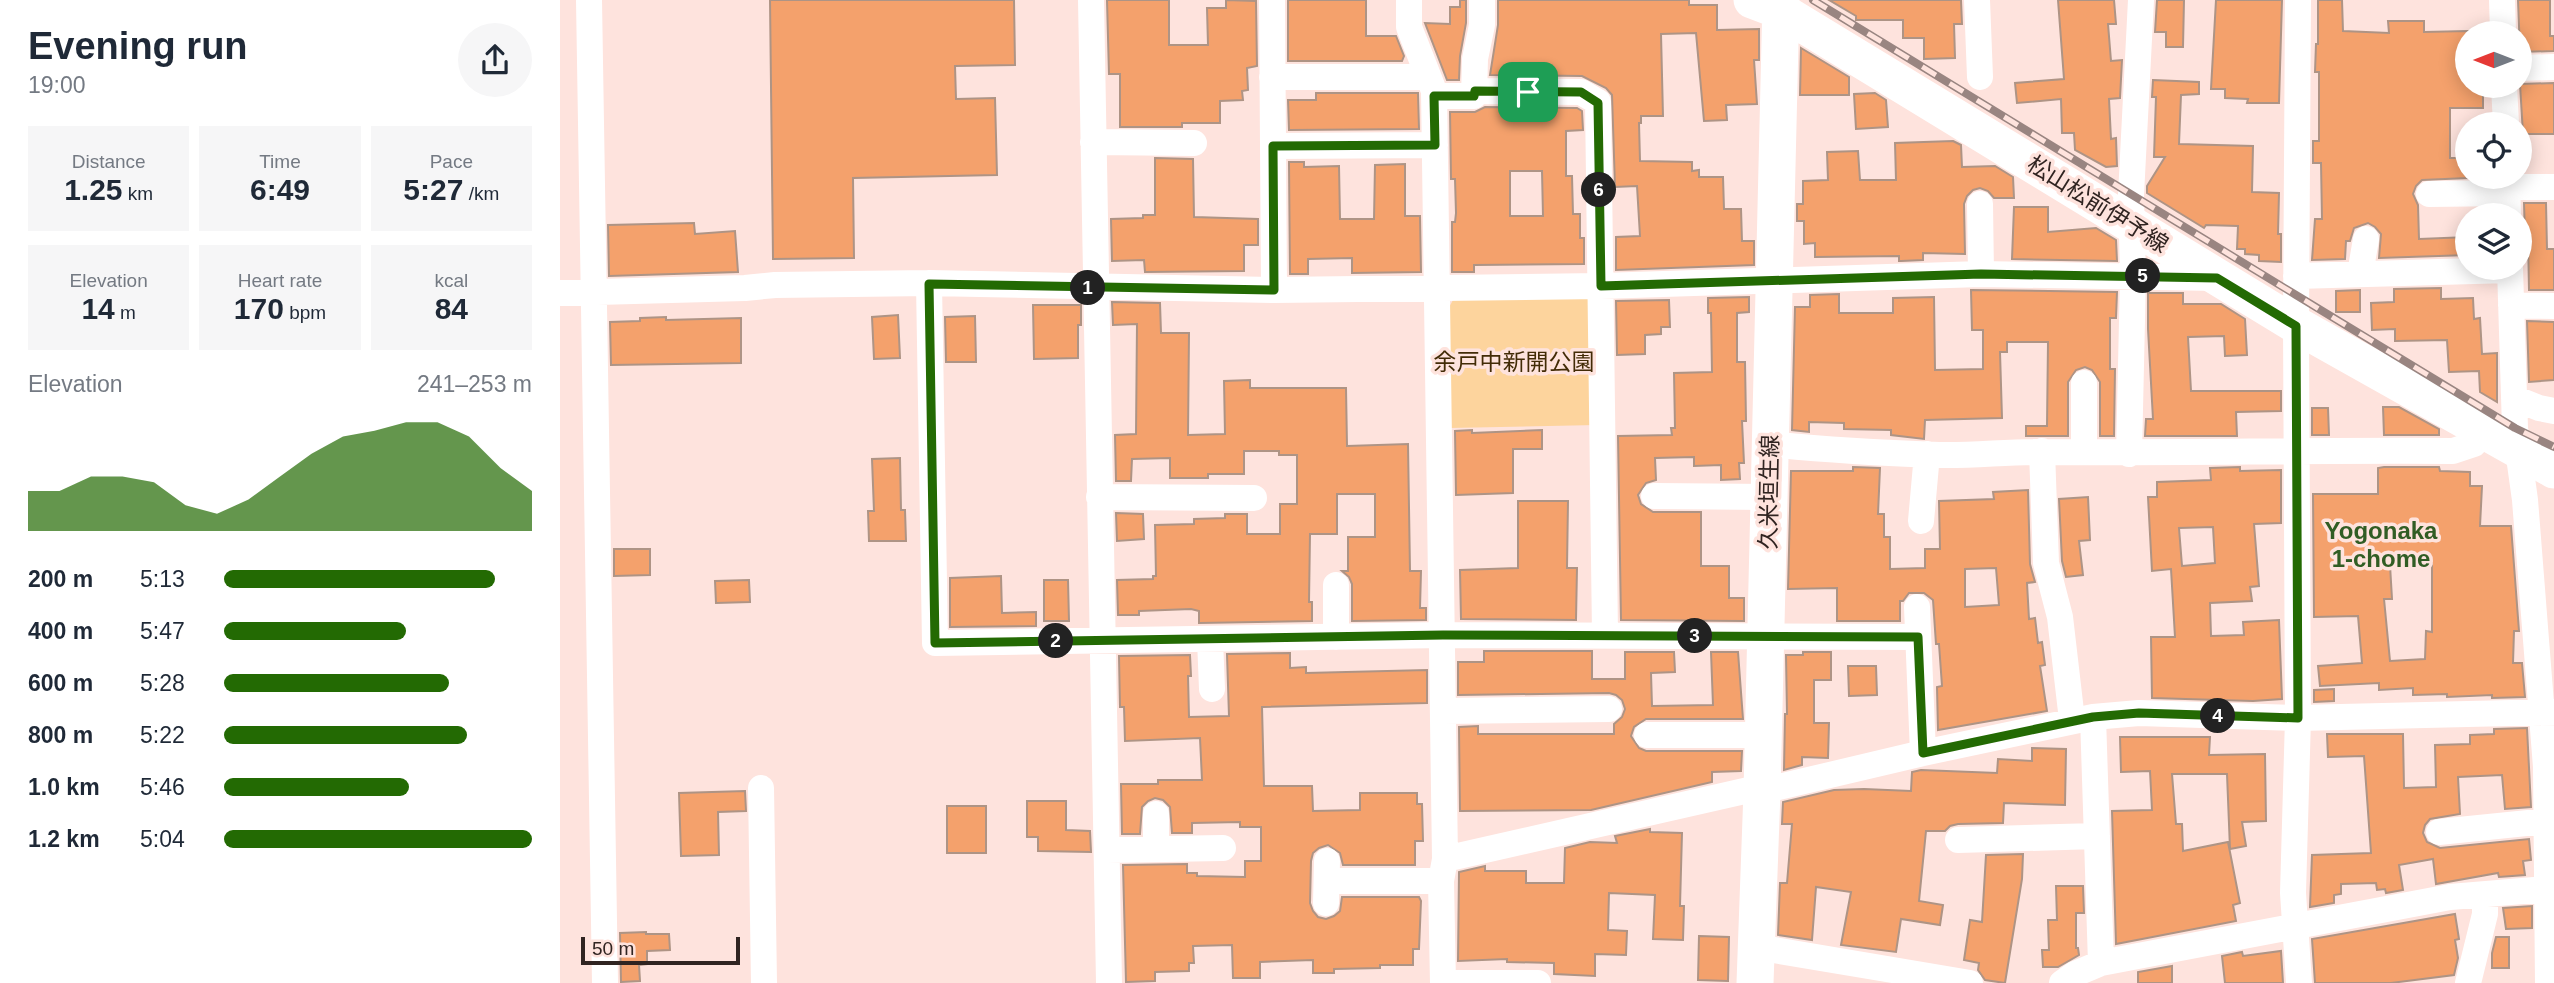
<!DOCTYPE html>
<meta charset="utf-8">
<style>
:root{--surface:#fff;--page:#f6f6f7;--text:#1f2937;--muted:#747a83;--accent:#236a03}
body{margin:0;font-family:Helvetica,"Noto Sans JP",sans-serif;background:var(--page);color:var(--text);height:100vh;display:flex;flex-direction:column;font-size:26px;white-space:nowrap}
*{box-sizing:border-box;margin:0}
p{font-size:23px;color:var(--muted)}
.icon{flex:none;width:38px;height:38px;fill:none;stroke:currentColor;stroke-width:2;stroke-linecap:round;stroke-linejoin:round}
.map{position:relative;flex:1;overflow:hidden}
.sheet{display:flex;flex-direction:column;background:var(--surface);width:560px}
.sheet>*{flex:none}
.needle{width:46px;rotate:270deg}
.controls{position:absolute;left:1895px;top:21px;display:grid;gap:14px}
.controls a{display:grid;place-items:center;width:77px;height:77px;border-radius:50%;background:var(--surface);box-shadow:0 4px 18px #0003;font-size:35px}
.scale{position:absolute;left:21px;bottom:18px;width:159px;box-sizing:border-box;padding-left:7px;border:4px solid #302421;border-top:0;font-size:19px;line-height:24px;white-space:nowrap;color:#302421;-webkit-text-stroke:5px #fee3dd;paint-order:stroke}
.pin{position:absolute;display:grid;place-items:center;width:60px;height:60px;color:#fff;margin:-30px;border-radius:14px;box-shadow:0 4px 10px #0006}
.km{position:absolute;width:35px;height:35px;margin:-18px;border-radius:50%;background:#222;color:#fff;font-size:19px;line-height:35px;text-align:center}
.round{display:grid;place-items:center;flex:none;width:74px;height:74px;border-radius:37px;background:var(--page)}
.overview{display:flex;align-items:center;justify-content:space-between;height:119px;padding:0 28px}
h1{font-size:38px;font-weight:700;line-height:52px}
.figures{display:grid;grid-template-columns:repeat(3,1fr);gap:10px;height:119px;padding:7px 28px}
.figures div{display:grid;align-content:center;border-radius:0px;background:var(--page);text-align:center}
.figures b{font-size:30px;font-weight:700}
.figures small{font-size:19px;font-weight:400}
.figures p{font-size:19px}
.chart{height:196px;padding:14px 28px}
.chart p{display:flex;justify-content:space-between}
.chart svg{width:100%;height:126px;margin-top:7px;fill:var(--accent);opacity:.7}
ul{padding:0 28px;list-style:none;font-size:23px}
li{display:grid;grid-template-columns:112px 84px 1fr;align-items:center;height:52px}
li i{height:18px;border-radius:9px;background:var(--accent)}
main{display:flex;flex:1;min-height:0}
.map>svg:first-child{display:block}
.green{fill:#fdd49d}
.building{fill:#f4a16c;stroke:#ae9485;stroke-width:2;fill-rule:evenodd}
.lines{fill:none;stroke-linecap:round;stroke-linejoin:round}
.street{stroke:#fff;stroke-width:26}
.secondary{stroke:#fff;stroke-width:37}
.rail-casing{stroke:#998581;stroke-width:8}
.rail{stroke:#fee3dd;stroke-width:5;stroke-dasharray:16;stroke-linecap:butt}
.route-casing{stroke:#fff;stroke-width:14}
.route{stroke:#236a03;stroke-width:9}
.labels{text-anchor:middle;stroke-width:7;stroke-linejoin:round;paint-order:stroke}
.street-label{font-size:23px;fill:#302421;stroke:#fee3dd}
.park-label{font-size:23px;fill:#422b06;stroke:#fee3dd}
.neighbourhood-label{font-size:24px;font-weight:bold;fill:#315d24;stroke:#fee3dd}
</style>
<main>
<section class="sheet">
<div class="overview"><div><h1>Evening run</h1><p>19:00</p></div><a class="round"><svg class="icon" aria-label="share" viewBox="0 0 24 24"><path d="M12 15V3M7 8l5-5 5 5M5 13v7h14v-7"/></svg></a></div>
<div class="figures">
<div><p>Distance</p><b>1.25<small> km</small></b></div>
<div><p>Time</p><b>6:49</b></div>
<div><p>Pace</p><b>5:27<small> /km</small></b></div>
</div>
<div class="figures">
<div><p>Elevation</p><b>14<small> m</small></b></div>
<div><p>Heart rate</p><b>170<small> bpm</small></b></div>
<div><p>kcal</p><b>84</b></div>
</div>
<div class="chart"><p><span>Elevation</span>241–253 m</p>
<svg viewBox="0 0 160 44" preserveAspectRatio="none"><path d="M0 44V30L10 30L20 25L30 25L40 27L50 35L60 38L70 33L80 25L90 17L100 11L110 9L120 6L130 6L140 11L150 22L160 30V44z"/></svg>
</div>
<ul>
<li><b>200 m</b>5:13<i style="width:88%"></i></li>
<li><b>400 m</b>5:47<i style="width:59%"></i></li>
<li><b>600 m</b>5:28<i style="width:73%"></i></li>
<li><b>800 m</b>5:22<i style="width:79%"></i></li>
<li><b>1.0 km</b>5:46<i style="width:60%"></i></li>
<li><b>1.2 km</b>5:04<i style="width:100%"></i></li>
</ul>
</section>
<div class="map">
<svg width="1994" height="983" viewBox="0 0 1994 983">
<rect width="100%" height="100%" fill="#fee3dd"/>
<path class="green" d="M1026 294 1035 299 1037 425 889 428 887 311 893 300Z"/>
<path class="building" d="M210 0H454L455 65 395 66 396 99 435 98 437 175 293 178 294 258 213 259Z
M547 0H609V45H648L647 8H666V0L696 1 697 66 687 68 688 90 682 91 683 100 660 101V123H622V127H560V74H549Z
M728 0H806V36H836L844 56 842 61H728Z
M900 0H906V23L900 56 899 80H887L865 23 890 24V7H900Z
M938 0H1129V5H1157V30L1199 29V60H1194L1197 104 1166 105 1167 120 1144 121 1136 33 1101 34 1103 116H1081V123H1079L1080 161 1132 162V171L1139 170V177H1163L1164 209H1181L1182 241H1194V265L1056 270V237L1080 236 1077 186 1055 187 1052 95 1046 88 1022 76 930 75 938 25Z
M1269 0H1401L1402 24H1394L1395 58 1364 59V38H1343V20H1296V16Z
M1498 0H1554L1556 24H1548L1551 61 1562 60 1560 98 1549 99 1551 139 1556 138 1557 166 1546 167 1515 150 1514 133H1502L1501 99 1457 103 1455 83 1504 79Z
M1597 0H1624L1623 47H1606V32H1595Z
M1656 0H1722L1719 103H1687L1688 99 1665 98V89H1651Z
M1758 0H1782L1783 31 1829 33 1828 21H1864V32L1908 31V86H1923V108H1890V158H1908V178L1862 180 1856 186 1853 194 1858 205 1859 239 1908 237V255L1819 258 1821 234 1815 227 1808 223 1794 228 1790 241H1786L1785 259 1752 260 1755 219H1762L1761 163H1753V141H1759V72H1755L1756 44H1758Z
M1958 0H1990V36H1994V51L1960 52Z
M1241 48 1289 77V95H1240Z
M1593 80 1639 82V94L1621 95 1619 144 1693 146 1692 192 1719 193 1718 234H1721V262L1699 261V255L1685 254V249H1677L1678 226 1646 225 1644 228 1587 193V186L1605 157H1594L1596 97H1592Z
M1994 83V134H1963L1960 84Z
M756 93H858L859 129 729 130 728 100H756Z
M1315 93 1326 100 1328 127 1296 129 1294 94Z
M925 107 1017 108 1022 111 1023 130 1006 131V176H1012L1013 214H1020V238H1024V264L914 265V272H892V222H895L896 213 895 179H891L890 112H915ZM950 171H982L983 216H950Z
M1393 141 1401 145 1402 167 1435 166 1453 177 1454 198H1434L1428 191 1420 188 1413 190 1407 196 1404 204 1405 254 1363 253V260L1341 261H1339V256L1255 257V243L1244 244V221H1237V204H1243V181L1268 180 1267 152 1298 151 1300 180H1336L1335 143Z
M595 158 633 159 634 217 698 219V245H684V271L585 272 584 260 552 261 551 219 583 218V215H595Z
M729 162H744V167L779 166 780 219H814L815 165 845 164V216H860L861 272 792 273V258L748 259V274H730Z
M1964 203H1986L1987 249H1994V290H1969L1968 236H1965Z
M1454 207H1488V232L1536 228 1556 240 1557 261 1452 259Z
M134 223 135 234 175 231 178 272 49 276 48 225Z
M1881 288V299L1913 298 1914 319 1920 318 1922 354 1937 353V402L1920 392 1919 371 1889 372 1887 340 1835 341V329L1812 330 1811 303 1834 302V289Z
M1411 290 1557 292 1556 318H1550V369H1555L1554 436H1540V382L1532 370 1525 367 1516 370 1508 382V436H1466V426H1487L1488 342H1447V352H1440L1442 418 1365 420 1364 439 1331 435V430L1284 429V423L1249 422V432L1232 430 1235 307H1250V295L1279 294V313H1333V298L1374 297 1375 370 1423 369V330H1412Z
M1800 290V312H1776V291Z
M1588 293H1623V304H1661L1685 319 1687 355 1665 356 1664 336 1628 337 1631 391H1721V411L1676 412 1677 436H1585L1586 419H1593L1588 329Z
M1189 297V312L1177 313V362H1185L1186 421H1182L1184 463H1179L1180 479 1161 480V465L1134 466V457L1095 458 1096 480 1086 483 1078 495 1081 504 1093 512H1141V566H1169V598H1184V621L1061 620 1058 436 1112 435 1111 428H1115L1114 373 1152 372 1151 313H1148V298Z
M1109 300 1110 327H1101V334L1085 335V354L1057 355 1056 301Z
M552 302 600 303 601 333H629L628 435 665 434 664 381 690 380V388H786L787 446 848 444 850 571H861L860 608H866V620L792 621V584L789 577 782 571H788V537H815V494H777V534H750L749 602H752V621L639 623V611L631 609 579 611V615H558L557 580 593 579V576H596L595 525 634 524V519L665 518V514H687V534H720V504H737V455H719V451H684V474H648V478H610V458L572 459 571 481H556L555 435 576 434 577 324 553 325Z
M473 305H521V325H518V358L474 359Z
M338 315 340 358 314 359 312 317Z
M415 316 416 362H386L385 317Z
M106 317V320L181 318V363L51 365 50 322 80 321V318Z
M1967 321 1994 322V380L1969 382Z
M1823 407H1839L1879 429V435H1824Z
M1752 408H1768L1769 435H1752Z
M912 430V433L982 430V449H953V493L896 495 895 431Z
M340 458 341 510H345L346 541H309L308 511H314L312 459Z
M1293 467 1320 468 1318 514H1324V537H1330V569L1365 568V549H1380L1379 501 1434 499 1433 492 1468 490 1470 564 1475 582 1467 583 1469 619 1475 618 1478 643 1482 642 1485 665 1480 666 1487 711 1378 730 1377 687 1382 686 1379 644H1376L1373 600 1364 593H1349L1343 601H1340V621H1277V588L1228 589 1231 471H1293ZM1436 568 1439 605 1405 607V569Z
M1680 467V471L1721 470V523L1694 524 1699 586 1690 587 1692 601 1650 603 1651 636 1684 635 1683 622 1719 620 1722 699 1693 701 1592 698 1591 637H1615L1611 569 1592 571 1588 497H1597V482L1651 480 1650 468ZM1653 527 1655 563 1622 566 1619 528Z
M1824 467H1879L1880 471 1910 472V486H1922L1920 526H1951L1959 631H1954L1953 663H1962L1965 697 1932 698V695L1887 697V694L1853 695V688L1819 690V683L1760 686 1758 666 1802 663 1798 616 1754 617 1753 494H1818V468ZM1872 564V632L1866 631 1865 659 1830 661 1824 599H1832L1830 565Z
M1528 497 1530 540 1519 541 1523 575 1506 577 1502 561 1499 499Z
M958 501H1008L1007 568H1017L1016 620 901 619 900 570 958 568Z
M556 513 583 514 584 539 557 541Z
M54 549H90V575L54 576Z
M441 576 442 613 476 612V626L390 627V578Z
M189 580 190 602 156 603 155 581Z
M484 580H508L509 621H484Z
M924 651H1032V679H1065V652H1114L1115 672 1091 673 1092 706 1153 705 1151 652H1178L1183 719H1086L1074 727 1071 736 1079 748 1086 751H1182L1181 771 1152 772V782L1031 810 900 811 899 727 918 726V734H1054V724L1062 717 1065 709 1062 700 1056 695 1049 693 898 695V662H924Z
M1243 652H1271V680H1254V723H1269L1268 758 1242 757V765L1224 770 1225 714H1227L1226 655H1243Z
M730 653V668L746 667V673L867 670V703L702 707 704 786H752L753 811 800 810V793H857V804H862L863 841H855V865H783L780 853 768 845 759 848 753 853 751 861 750 903 753 911 758 917 766 919 774 916 780 911 782 897H859L861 901 859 949H853V965H820V968L774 969V973H753V960L700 962V978H673L672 945 633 946 634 963H629V971L595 972V981L566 982 563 865 627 864V873H637V876L685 877V861H701V827H680V822L632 823V833H612L610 807 603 800 595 798 588 801 582 807 580 834H562L561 784H598V780H642L640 738 565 741 564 707H560L559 656 630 655 631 676H628L629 717 669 716 667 654Z
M1288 666H1316L1317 695 1289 696Z
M1774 689V701L1754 702V690Z
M1967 728 1971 807 1945 809 1942 775 1898 777 1900 814 1870 819 1865 825 1863 833 1867 842 1880 848 1969 839 1971 860 1963 861 1965 875 1939 877 1938 873 1876 884 1873 859 1839 865 1843 890 1826 893 1825 889 1817 890 1816 883 1781 884V894L1774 895V903L1750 907 1752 855 1811 853 1804 756 1768 757 1767 734H1843L1844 788 1876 787 1875 745 1910 744V735L1934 734V729Z
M1560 737H1650L1649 755 1705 754 1706 821 1682 822 1686 846 1670 849 1667 774H1612L1616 824H1622L1623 851 1668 842 1680 903 1673 905 1676 921 1556 944 1552 811 1592 810 1590 771 1561 772Z
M1472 748 1506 749 1505 805 1444 803 1443 823 1398 824 1390 826 1385 831H1366L1359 901 1383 905 1380 925 1341 919 1336 952 1281 945 1291 892 1256 887 1252 940 1218 935 1220 883H1227L1232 824H1222L1223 802 1274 790 1304 789 1351 791 1352 772 1361 770 1437 773 1438 759 1472 761Z
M185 791 186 811 158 812 159 855 121 856 119 793Z
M467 801H506V830L530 831 531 852 478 851V837H467Z
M387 806H426V853H387Z
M1090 829V832L1122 833 1120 906H1124L1123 940 1093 939 1095 895 1049 893 1048 930 1067 931 1066 955 1035 954V976L994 974V963L947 962V959L898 961 899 872 925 866V871H966V883H1004L1005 848 1030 842 1057 843 1055 836Z
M1463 854 1462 879 1445 983 1425 980 1418 970 1419 963 1404 960 1410 920 1422 922 1426 855Z
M1496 886H1523L1524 913H1516V948H1518L1519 955 1498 967H1483L1482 950H1489L1488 920H1497Z
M1972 906V928L1946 929 1943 908Z
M1895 914 1899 939 1895 940 1898 958 1894 975 1831 983H1755L1752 939Z
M86 932V934H109L110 950 87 951V964L79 965 80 981 61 982 60 933Z
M1139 936 1169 937 1168 981 1138 980Z
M1936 937H1949V968H1932V953Z
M1721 951 1723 983H1665L1662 956 1682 952 1683 956Z
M1612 966V983H1578V972Z"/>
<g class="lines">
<path class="street" d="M29 0 45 983
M531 0 549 983
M712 0 714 290
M849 0V27L874 91 885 859 881 881 883 983
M1417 0 1420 77
M1738 0 1736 325 1738 718 1733 893 1739 983
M1942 0 1943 33
M1960 68 1994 67
M712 77H868
M1944 86 1946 124
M915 91 1021 92 1038 102 1045 635
M874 96H914L915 59 922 25V0
M533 142 634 143
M713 146 875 145
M1947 177 1948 215
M1948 187H1994
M1869 194 1948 193
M1420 204 1421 274
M1950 268 1955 428 1965 500 1986 767 1988 983
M1800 274 1806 239
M1736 276 1950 270
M369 283 375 643 883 635 1358 637
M0 293 185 288 215 285 369 283 714 290 1041 286 1421 274 1656 278
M1951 305 1994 306
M1524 383V452
M1954 398 1979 408 1994 411
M1210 444C1267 450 1323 453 1379 455 1415 456 1450 451 1485 452 1621 453 1757 450 1893 451L1914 444 1923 432
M1482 451 1486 563 1500 617 1512 720
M1569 454 1573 276 1571 195 1581 0
M1094 496 1209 497
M539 497 694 498
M1361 521 1367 454
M776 585V637
M1357 607 1363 753
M650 639 652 689
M884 711 1049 709
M1533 717 1541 963
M1087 735H1203
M201 788 204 983
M1202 791 1363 753 1533 717 1579 713 1738 718 1994 712
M1879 832 1987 821
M1398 840 1537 836
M596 849V814
M547 850 663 848
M885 859 1202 787
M767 881H881
M766 903 767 861
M1196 947 1410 983
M893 983H978
M1502 983 1515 974 1541 963 1890 897 1986 889
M1908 983 1925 914V894"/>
<path class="secondary" d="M1192 0 1221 11 1736 325 1994 470
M1195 983 1202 791 1221 0"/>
<g class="rail-casing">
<path id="rail" d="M1253 0 1736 295 1955 428 1994 447"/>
</g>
<use href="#rail" class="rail"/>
</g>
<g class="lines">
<g class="route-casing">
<path id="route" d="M915 91 1021 92 1038 103 1041 286 1421 274 1657 278 1736 326 1738 718 1579 713 1533 717 1363 753 1358 637 883 635 375 643 369 284 714 290 713 146 875 145 874 96H914Z"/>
</g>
<use href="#route" class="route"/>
</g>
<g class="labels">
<g class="street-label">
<text transform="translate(1538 204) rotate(32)" y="8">松山松前伊予線</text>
<text transform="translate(1209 492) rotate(-89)" y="8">久米垣生線</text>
</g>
<g class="park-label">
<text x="954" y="370">余戸中新開公園</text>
</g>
<g class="neighbourhood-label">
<text x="1821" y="539">Yogonaka<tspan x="1821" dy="28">1-chome</tspan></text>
</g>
</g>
</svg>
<div class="controls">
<a><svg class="needle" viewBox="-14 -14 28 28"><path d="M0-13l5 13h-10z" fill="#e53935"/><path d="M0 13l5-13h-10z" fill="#747a83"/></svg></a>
<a><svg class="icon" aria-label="locate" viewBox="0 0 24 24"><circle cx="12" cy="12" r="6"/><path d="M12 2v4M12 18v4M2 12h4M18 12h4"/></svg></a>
<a><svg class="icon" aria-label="layers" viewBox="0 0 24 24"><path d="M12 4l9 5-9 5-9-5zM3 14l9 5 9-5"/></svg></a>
</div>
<div class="scale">50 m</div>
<div class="pin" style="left:968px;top:92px;background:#1e9e55"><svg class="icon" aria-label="arrive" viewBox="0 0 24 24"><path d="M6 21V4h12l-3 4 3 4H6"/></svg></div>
<b class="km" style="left:528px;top:288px">1</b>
<b class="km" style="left:496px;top:641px">2</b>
<b class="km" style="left:1135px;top:636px">3</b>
<b class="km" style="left:1658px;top:716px">4</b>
<b class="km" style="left:1583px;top:276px">5</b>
<b class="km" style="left:1039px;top:190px">6</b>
</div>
</main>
